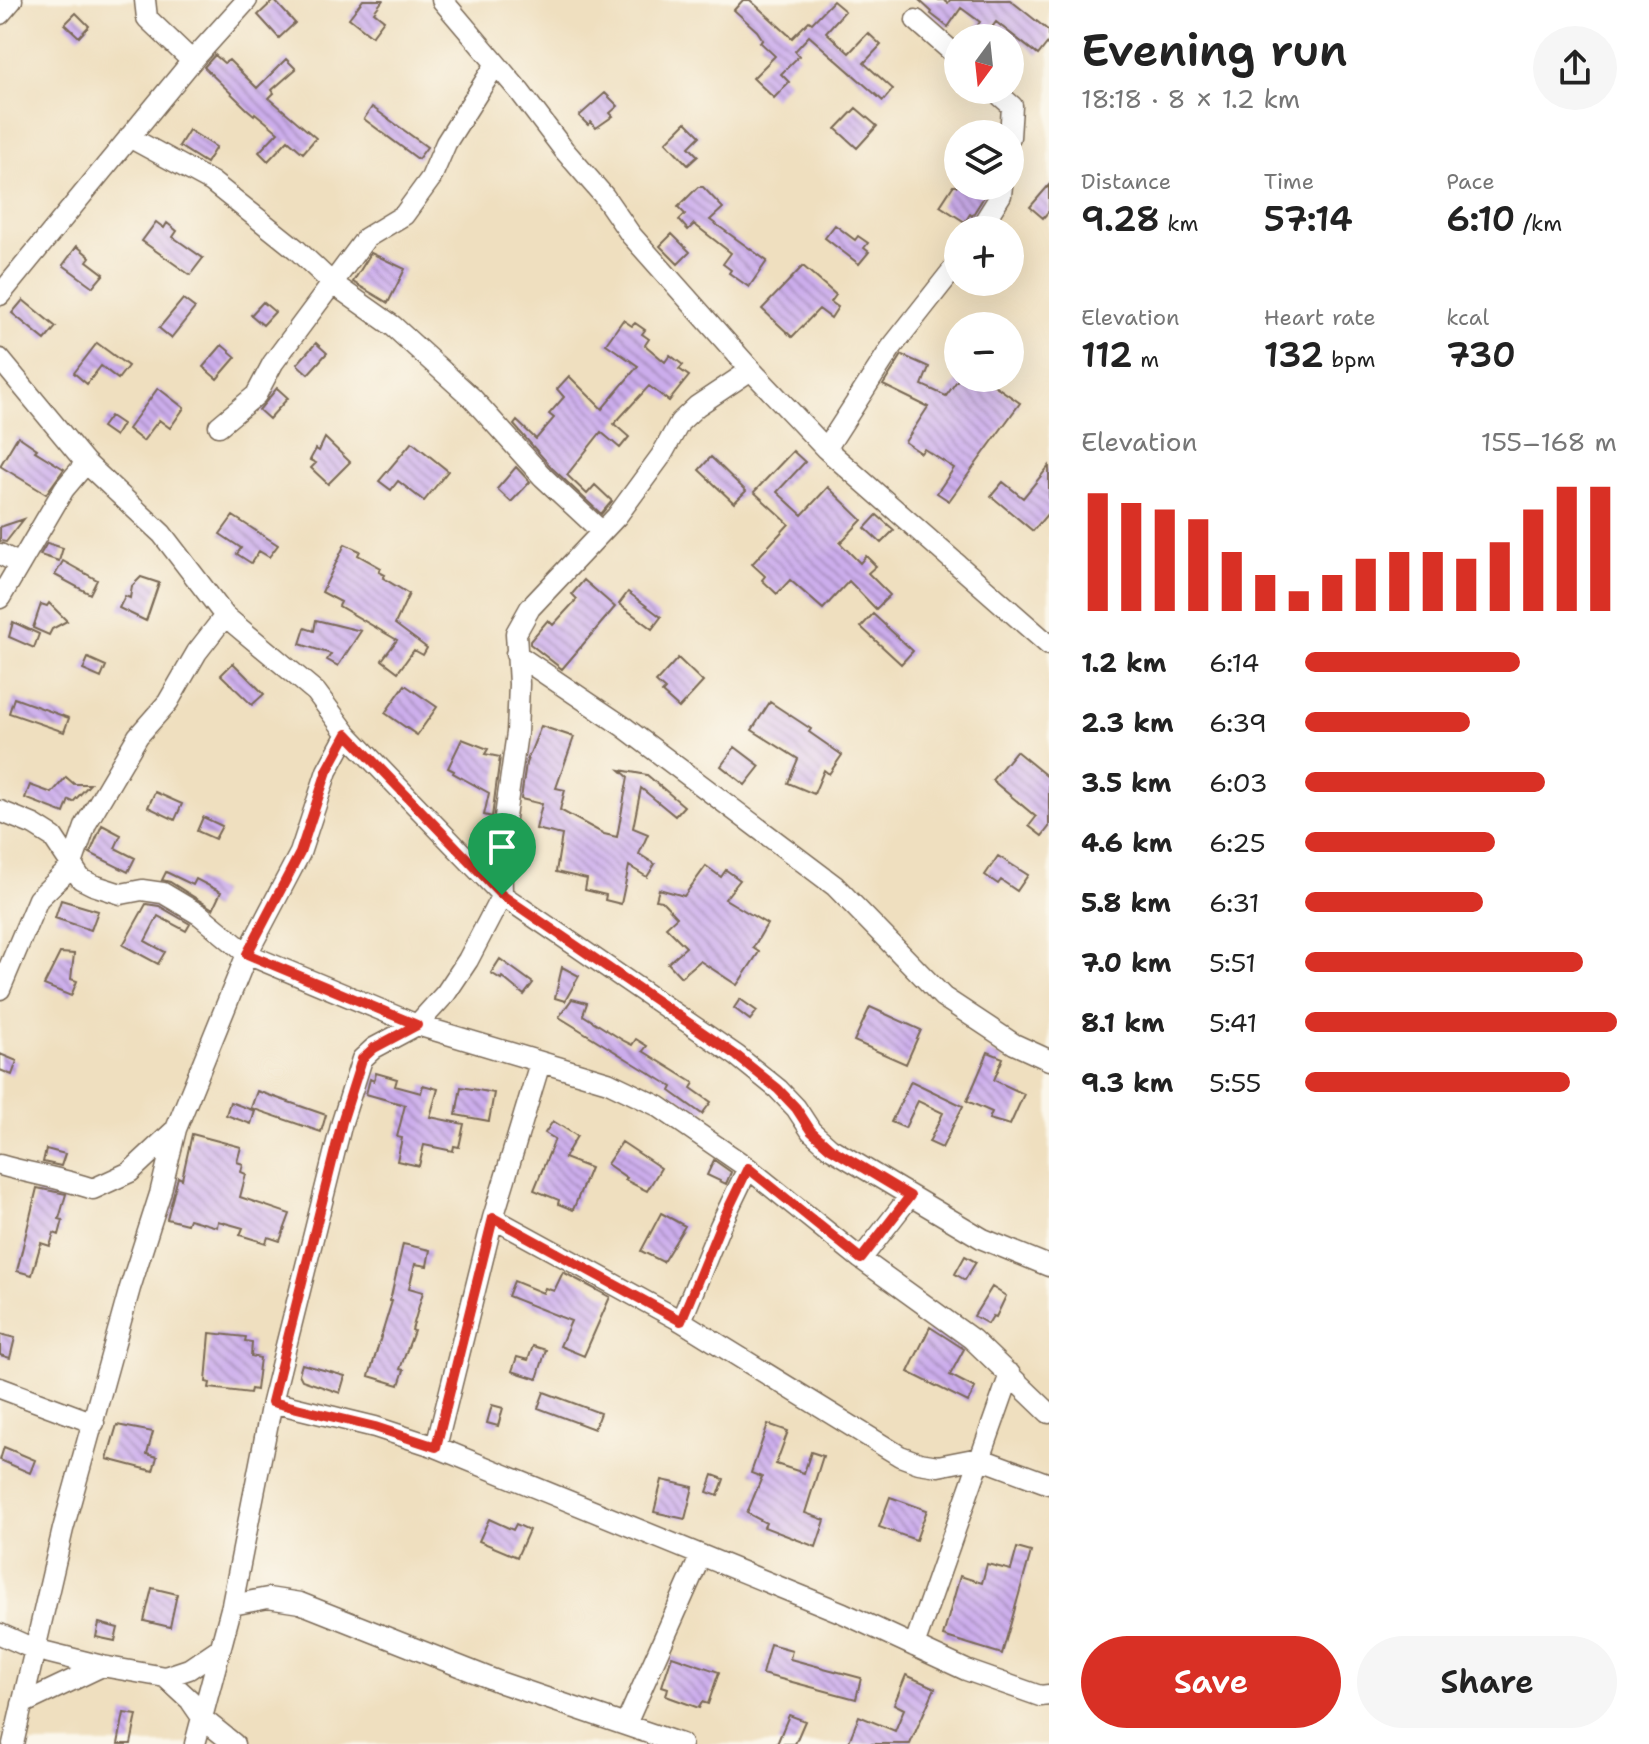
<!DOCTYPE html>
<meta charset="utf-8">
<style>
:root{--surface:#fff;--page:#f6f6f6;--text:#222;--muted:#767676;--accent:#d93025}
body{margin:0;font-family:"Shantell Sans",sans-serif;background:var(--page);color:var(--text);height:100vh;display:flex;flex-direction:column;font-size:30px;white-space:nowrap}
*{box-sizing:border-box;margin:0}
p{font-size:26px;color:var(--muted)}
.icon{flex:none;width:44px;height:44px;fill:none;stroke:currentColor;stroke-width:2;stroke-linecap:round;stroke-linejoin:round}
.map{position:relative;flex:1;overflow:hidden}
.panel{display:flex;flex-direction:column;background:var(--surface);width:600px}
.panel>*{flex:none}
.needle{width:52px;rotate:195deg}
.tools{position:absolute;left:944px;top:24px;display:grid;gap:16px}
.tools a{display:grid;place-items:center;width:80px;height:80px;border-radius:50%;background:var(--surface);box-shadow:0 8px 32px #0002;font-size:40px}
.pin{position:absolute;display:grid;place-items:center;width:68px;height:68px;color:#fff;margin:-82px -34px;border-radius:50% 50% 50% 0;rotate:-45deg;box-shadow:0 0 8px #0007}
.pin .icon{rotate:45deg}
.round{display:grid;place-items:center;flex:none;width:84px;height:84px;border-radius:42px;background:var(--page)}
.head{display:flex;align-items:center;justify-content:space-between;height:136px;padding:0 32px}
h1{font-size:44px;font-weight:600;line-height:60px}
.metrics{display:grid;grid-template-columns:repeat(3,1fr);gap:12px;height:136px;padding:8px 32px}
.metrics div{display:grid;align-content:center}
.metrics b{font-size:34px;font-weight:600}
.metrics small{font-size:22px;font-weight:400}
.metrics p{font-size:22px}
.chart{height:224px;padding:16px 32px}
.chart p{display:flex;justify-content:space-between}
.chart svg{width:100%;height:144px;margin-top:8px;stroke:var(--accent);stroke-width:6}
.primary-button{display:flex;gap:16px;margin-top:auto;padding:16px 32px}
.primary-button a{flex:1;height:92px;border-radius:48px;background:var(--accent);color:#fff;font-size:32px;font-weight:600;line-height:92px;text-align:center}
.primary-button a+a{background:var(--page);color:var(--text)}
ul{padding:0 32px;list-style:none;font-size:26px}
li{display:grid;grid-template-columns:128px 96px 1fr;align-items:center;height:60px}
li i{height:20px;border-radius:10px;background:var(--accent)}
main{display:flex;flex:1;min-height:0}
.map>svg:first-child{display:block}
.building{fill:url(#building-back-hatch)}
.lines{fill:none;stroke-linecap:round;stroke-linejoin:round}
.minor-casing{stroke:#7a6956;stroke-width:23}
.minor{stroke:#fff;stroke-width:20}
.route-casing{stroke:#fff;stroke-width:16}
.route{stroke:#d93025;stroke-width:10}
</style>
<main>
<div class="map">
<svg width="1049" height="1744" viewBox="0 0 1049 1744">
<defs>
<pattern id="building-back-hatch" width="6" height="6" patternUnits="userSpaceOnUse" patternTransform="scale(2)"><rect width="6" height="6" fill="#ccadec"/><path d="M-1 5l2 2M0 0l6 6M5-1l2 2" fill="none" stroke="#a78dbf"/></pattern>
</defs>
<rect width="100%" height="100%" fill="#fbf7ec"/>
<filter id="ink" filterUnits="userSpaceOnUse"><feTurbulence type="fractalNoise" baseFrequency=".0125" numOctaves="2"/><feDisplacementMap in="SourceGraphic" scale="16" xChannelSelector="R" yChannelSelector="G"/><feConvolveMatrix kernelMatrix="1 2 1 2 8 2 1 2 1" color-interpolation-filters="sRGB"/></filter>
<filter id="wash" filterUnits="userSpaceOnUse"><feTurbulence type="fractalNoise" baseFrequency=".006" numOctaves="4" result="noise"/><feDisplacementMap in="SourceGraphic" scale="32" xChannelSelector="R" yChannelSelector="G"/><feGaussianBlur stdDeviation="1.8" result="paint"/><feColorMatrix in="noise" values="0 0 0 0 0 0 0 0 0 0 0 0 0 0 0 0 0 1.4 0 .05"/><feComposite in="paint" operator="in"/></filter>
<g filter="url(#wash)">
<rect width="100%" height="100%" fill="#efdfbf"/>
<g id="blocks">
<path class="building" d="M274 0 295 23 279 38 258 15Z
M363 0H383L374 12 384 20 372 36 349 18Z
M743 0H750L792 38 809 21 812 23 833 1 845 11 826 32 849 53 868 33 881 45 864 63 893 89 883 101 809 36 795 51 799 56 781 74 789 82 774 98 753 78 775 56 760 42 763 40 757 31 734 10Z
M919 0H943L948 3 950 0H1010L1049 31V41L1038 55 996 22 984 38 974 30 980 22 961 8 948 27 931 14 932 12Z
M76 13 89 26 79 37 65 24Z
M215 55 224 63 229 60 257 88 286 59 296 69 272 90 274 93 269 98 316 138 303 153 288 140 268 161 259 152 278 132 255 113 254 115 247 109 204 67Z
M605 93 618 106 610 113 613 116 596 128 591 122 588 125 579 116Z
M372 107 427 147 418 159 364 119Z
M856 108 877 126 857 148 836 129Z
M686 122 700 136 689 147 698 156 688 165 666 142Z
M189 130 216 147 206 163 179 146Z
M1049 185V211L1043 218 1030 207Z
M953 186H985L989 189 972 216 970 214 965 222 940 206Z
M698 187H703L723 208 710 220 767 261 749 287 729 273 731 270 723 264 731 253 694 224 688 230 679 220 685 214 678 207Z
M156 222 164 228 167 223 177 231 173 237 203 258 190 275 142 241Z
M835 225 855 240 858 236 868 243 864 248 869 252 859 264 825 238Z
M672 234 690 252 678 264 660 246Z
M77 246 90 257 87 261 104 274 93 287 63 265Z
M371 253 405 269 388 303 353 282Z
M803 266 836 295 831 302 838 307 831 318 819 309 792 337 762 309Z
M183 299 195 308 171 338 159 328Z
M23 300 56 327 45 340 12 313Z
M263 302 275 312 263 325 251 315Z
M623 320 632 326 635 323 645 330 642 334 649 339 645 345 665 362 670 355 683 365 679 369 689 376 669 401 649 386 614 424 629 437 620 448 601 432 567 475 587 494 595 485 612 501 601 514 552 468 514 425 517 421 536 439 554 418 549 414 564 397 557 389 569 376 602 409 638 366 606 344Z
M97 343 128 366 118 379 101 366 87 384 74 373Z
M316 343 327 353 308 374 297 364Z
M222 345 236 357 217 379 203 367Z
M902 355 929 367 922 385 946 396 959 378H984L1020 403 949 501 937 493 954 468 924 449 921 453 905 442 928 407 883 385Z
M158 388 184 408 170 428 159 420 143 441 128 429Z
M277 388 288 398 269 419 259 410Z
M110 416 122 424 115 436 102 427Z
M18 436 37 449 35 451 64 469 46 494 0 466Z
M325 438 350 462 328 484 311 468 316 463 310 460 316 449 319 451Z
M412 442 448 471 424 501 398 481 391 490 379 481Z
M793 451 805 462 777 492 802 515 828 487 862 520 840 543 860 563 866 556 876 566 868 573 890 595 876 609 849 581 823 609 790 580 777 594 762 580 765 576 752 564 789 524 754 492Z
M711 457 746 491 734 503 699 470Z
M1049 466V512L1033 531 991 496 1003 482 1023 498Z
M516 467 530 482 511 502 497 489Z
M877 515 894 530 881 543 865 528Z
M233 516 278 545 269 557 259 551 251 563 237 554 241 548 220 534Z
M24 519 6 542 0 541V527Z
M47 543 63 548 59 561 40 555Z
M345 544 360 551 358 555 381 568 379 572 385 575 383 578 409 594 395 624 427 648 423 655 414 650 398 672 382 660 397 640 339 606 341 602 322 592Z
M63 561 97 580 90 594 55 575Z
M141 577 159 583 146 621 119 608 125 596 130 598 132 586Z
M584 580 615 607 562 669 530 644V641L548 620 553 625 577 599 572 594Z
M628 592 661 617 652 629 619 604Z
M49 603 67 621 52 629 49 635 33 628 41 604 47 606Z
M873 614 913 651 901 664 861 627Z
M316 620 361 631 338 666 327 660 331 654 300 644 305 628 314 631Z
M13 622 39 634 34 648 9 637Z
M88 658 106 666 101 678 83 670Z
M678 658 703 682 679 708 662 693 665 690 656 682Z
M233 663 264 694 252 705 221 675Z
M405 685 437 707 417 735 385 713Z
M14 698 69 718 64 732 9 713Z
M770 702 811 729 809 732 842 755 829 774 824 770 814 794 788 783 798 759 752 730Z
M541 726 574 737 556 788 565 790 560 810 604 834 617 837 628 777 620 770 647 775 684 806 675 816 641 788 633 828 648 834 639 854 655 864 647 877 629 866 621 904 605 900 606 895 585 890 587 879 556 872 562 835 536 829 542 804 521 799 526 763Z
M462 739 488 749 485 754 500 757 492 817 484 815 489 793 453 773 454 771 448 768Z
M735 747 760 766 745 785 721 766Z
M1016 751 1049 778V827L1042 836 1029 826 1036 817 992 780Z
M66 777 74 784H90L73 802 69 800 64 813 25 798 30 785 52 793Z
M155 792 182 804 175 820 148 807Z
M203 817 222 826 215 839 197 831Z
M102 825 121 835 115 848 135 858 128 872 90 853Z
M998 856 1028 875 1017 891 1001 880 998 884 985 875Z
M706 866 721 877 726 870 740 880 725 899 767 924 753 948 759 952 737 985 700 961 681 977 668 963 686 947 666 927 677 917 662 901 656 900 659 889 684 896Z
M166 872 193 885 196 879 221 892 213 909 170 882 162 880Z
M61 900 98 911 91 930 55 918Z
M146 904 159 906 190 924 186 931 158 916 145 941 165 952 158 964 123 945Z
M60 953 74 954 71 979 77 981 71 996 44 985Z
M500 959 533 983 524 995 502 977 501 979 491 973Z
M562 967 579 976 565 1001 555 998Z
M572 999 587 1003 583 1015 624 1041 632 1045 636 1039 647 1046 643 1051 694 1083 691 1088 711 1102 702 1114 670 1091 672 1087 559 1017Z
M740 999 757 1011 750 1020 734 1008Z
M870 1007 921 1030 906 1064 854 1041Z
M988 1052 1003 1058 994 1080 1024 1094 1010 1125 989 1119 992 1112 967 1101Z
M0 1054 17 1061 12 1075 0 1070Z
M376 1073 397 1079 395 1086 421 1093 423 1085 438 1089 430 1117 464 1124 459 1147 454 1146 453 1151 424 1145 419 1166 397 1161 402 1138 397 1137 405 1105 366 1094 370 1079 374 1081Z
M911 1081 963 1106 942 1148 929 1142 943 1113 918 1101 905 1128 891 1122Z
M461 1087 494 1093 489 1121 456 1115Z
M257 1091 326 1115 321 1132 251 1108Z
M230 1102 255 1111 251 1124 226 1115Z
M553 1121 577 1136 564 1158 590 1168 573 1210 558 1204 559 1200 534 1190 555 1139 545 1133Z
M192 1134 241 1147 237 1162 243 1164 241 1172 246 1174 240 1197 290 1214 280 1241 268 1237 266 1243 240 1235 243 1228 218 1221 217 1227 189 1219 187 1224 167 1219 178 1177 182 1179Z
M622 1142 661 1168 647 1191 625 1180 627 1178 607 1164Z
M46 1149 65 1154 61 1166 43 1162Z
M714 1160 731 1172 726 1184 707 1175Z
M37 1188 66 1194 59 1219 63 1220 59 1235 54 1233 50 1246 41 1243 32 1275 17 1271Z
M661 1213 685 1226 663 1262 641 1251Z
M403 1244 430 1250 427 1266 415 1264 409 1288 423 1292 412 1330 414 1331 400 1369 404 1370 399 1385 369 1376 392 1301H390Z
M965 1256 976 1262 965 1280 955 1274Z
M563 1272 610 1297 584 1356 560 1346 571 1321 508 1296 514 1281 543 1293 545 1288 554 1291Z
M992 1287 1006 1296 996 1317 993 1316 988 1324 974 1316Z
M930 1327 964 1349 950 1375 975 1388 968 1402 908 1372Z
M210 1333 246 1337 245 1341 252 1342 251 1356 260 1358 256 1390 251 1389 250 1393 209 1388 210 1383 206 1382Z
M0 1334 15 1338 10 1358 0 1355Z
M533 1346 546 1350 537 1379 512 1371 517 1357 528 1360Z
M302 1364 345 1376 340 1393 302 1380 299 1374Z
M544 1392 600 1413 594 1429 538 1408Z
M492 1405 503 1408 498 1426 487 1423Z
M768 1424 788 1431 776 1464 804 1473 811 1452 823 1456 805 1513 825 1520 816 1547 764 1527 766 1523 747 1513 762 1477 751 1473Z
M117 1425 153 1432 147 1454 157 1457 153 1471 107 1459Z
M4 1447 35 1460 30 1473 0 1460Z
M713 1475 724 1479 718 1496 707 1492Z
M662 1480 693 1487 685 1519 654 1512Z
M890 1497 927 1510 916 1540 879 1527Z
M489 1519 513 1530 516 1524 529 1530 517 1557 479 1541Z
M1017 1548 1031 1552 1002 1654 943 1636 960 1576 982 1583 987 1564 1011 1570Z
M152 1588 177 1594 170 1627 144 1621Z
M99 1623 118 1628 115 1641 96 1637Z
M770 1644 792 1650 790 1659 861 1678 856 1699 762 1674Z
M672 1656 719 1672 708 1704 702 1702 699 1708 666 1696 668 1688 662 1686Z
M906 1675 935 1688 910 1744H848L859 1716 895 1731 904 1709 894 1704Z
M124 1713 137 1715 131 1744H118Z
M789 1715 805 1721 795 1744H777Z"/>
</g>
</g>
<g filter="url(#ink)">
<use href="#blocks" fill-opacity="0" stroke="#7a6956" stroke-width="2"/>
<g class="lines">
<g class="minor-casing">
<path id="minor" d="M145 0 147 18 192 61
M442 0 520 92 564 150 604 196 631 235 751 370 826 449 1049 645
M0 14 12 0
M916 20 958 57
M994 90 1012 106 1010 137
M129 137 212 182 296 249 332 283 393 326 472 398 543 477 602 532
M979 230 1001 195 1002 186
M0 295 192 61 247 0
M0 359 86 463 162 534 225 616 316 692 347 734 502 895 737 1056 778 1089 796 1108 811 1131 830 1148 983 1239 1049 1266
M219 426 256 395 273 363 366 238 404 215 431 178 446 143 496 64
M826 449 891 348 958 263
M0 554 20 564
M0 598 64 489 86 463
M516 654 624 727 835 886 943 997 1014 1044 1049 1060
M0 811 34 825 53 837 81 879 93 885 121 894 142 890 163 893 200 915 247 954 417 1025 608 1082 658 1106 748 1168 861 1259 972 1339 1049 1413
M0 989 38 899 71 867 86 824 138 736 168 702 197 652 225 616
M0 1165C31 1174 62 1178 93 1189L130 1172 176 1129
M493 1218 681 1321 900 1456 919 1463 938 1466 979 1458 1049 1484
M861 1259 910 1196
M681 1321 720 1226 748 1168
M0 1388 94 1423
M272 1402 375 1427 436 1447 843 1613 966 1670 1040 1696 1049 1695
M436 1447 493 1218 540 1063
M232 1605 268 1598 300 1603 502 1683 681 1744
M0 1634 34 1649 102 1666 165 1677 190 1700 203 1719 234 1744
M914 1646 1010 1374
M165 1677 189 1669 220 1648
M22 1704 102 1666
M626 1724 701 1555
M13 1744 63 1529 130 1288 160 1194 176 1129 247 954 300 853 327 771 347 734
M195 1744 232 1605 272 1402 342 1122 362 1059 374 1048 417 1025 446 993 468 960 502 895 501 845 517 733 519 684 516 633 530 608 617 516 661 456 680 422 697 406 751 370"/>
</g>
<use href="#minor" class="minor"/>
</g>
</g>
<g class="lines" filter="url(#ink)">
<g class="route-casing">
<path id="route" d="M347 734 502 895 737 1056 778 1089 796 1108 811 1131 830 1148 910 1196 861 1259 748 1168 720 1226 681 1321 493 1218 436 1447 375 1427 272 1402 342 1122 362 1059 374 1048 417 1025 247 954 300 853 327 771Z"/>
</g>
<use href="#route" class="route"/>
</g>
</svg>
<div class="tools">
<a><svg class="needle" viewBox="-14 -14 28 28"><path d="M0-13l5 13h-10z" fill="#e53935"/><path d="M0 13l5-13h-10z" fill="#767676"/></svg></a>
<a><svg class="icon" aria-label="layers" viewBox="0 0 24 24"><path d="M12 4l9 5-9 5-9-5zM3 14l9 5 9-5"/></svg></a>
<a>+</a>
<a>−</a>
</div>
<div class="pin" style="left:502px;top:895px;background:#1e9e55"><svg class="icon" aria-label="arrive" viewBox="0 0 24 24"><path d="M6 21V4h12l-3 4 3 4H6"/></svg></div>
</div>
<section class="panel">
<div class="head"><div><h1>Evening run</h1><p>18:18 · 8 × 1.2 km</p></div><a class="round"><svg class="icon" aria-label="share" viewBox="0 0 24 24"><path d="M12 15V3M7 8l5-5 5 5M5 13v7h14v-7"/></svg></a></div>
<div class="metrics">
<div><p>Distance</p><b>9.28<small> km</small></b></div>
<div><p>Time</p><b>57:14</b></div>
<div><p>Pace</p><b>6:10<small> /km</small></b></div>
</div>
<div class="metrics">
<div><p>Elevation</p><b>112<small> m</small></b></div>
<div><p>Heart rate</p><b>132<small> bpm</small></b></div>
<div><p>kcal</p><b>730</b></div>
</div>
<div class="chart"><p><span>Elevation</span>155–168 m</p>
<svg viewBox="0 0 160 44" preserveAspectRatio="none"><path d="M5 44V8M15 44V11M25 44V13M35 44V16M45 44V26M55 44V33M65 44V38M75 44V33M85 44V28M95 44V26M105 44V26M115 44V28M125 44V23M135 44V13M145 44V6M155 44V6"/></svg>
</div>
<ul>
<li><b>1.2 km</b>6:14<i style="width:69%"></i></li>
<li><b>2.3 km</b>6:39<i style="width:53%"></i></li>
<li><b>3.5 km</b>6:03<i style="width:77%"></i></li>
<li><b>4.6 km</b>6:25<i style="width:61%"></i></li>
<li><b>5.8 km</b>6:31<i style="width:57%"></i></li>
<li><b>7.0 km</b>5:51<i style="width:89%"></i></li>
<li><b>8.1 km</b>5:41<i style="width:100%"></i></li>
<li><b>9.3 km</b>5:55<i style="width:85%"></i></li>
</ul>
<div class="primary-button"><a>Save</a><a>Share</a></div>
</section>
</main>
